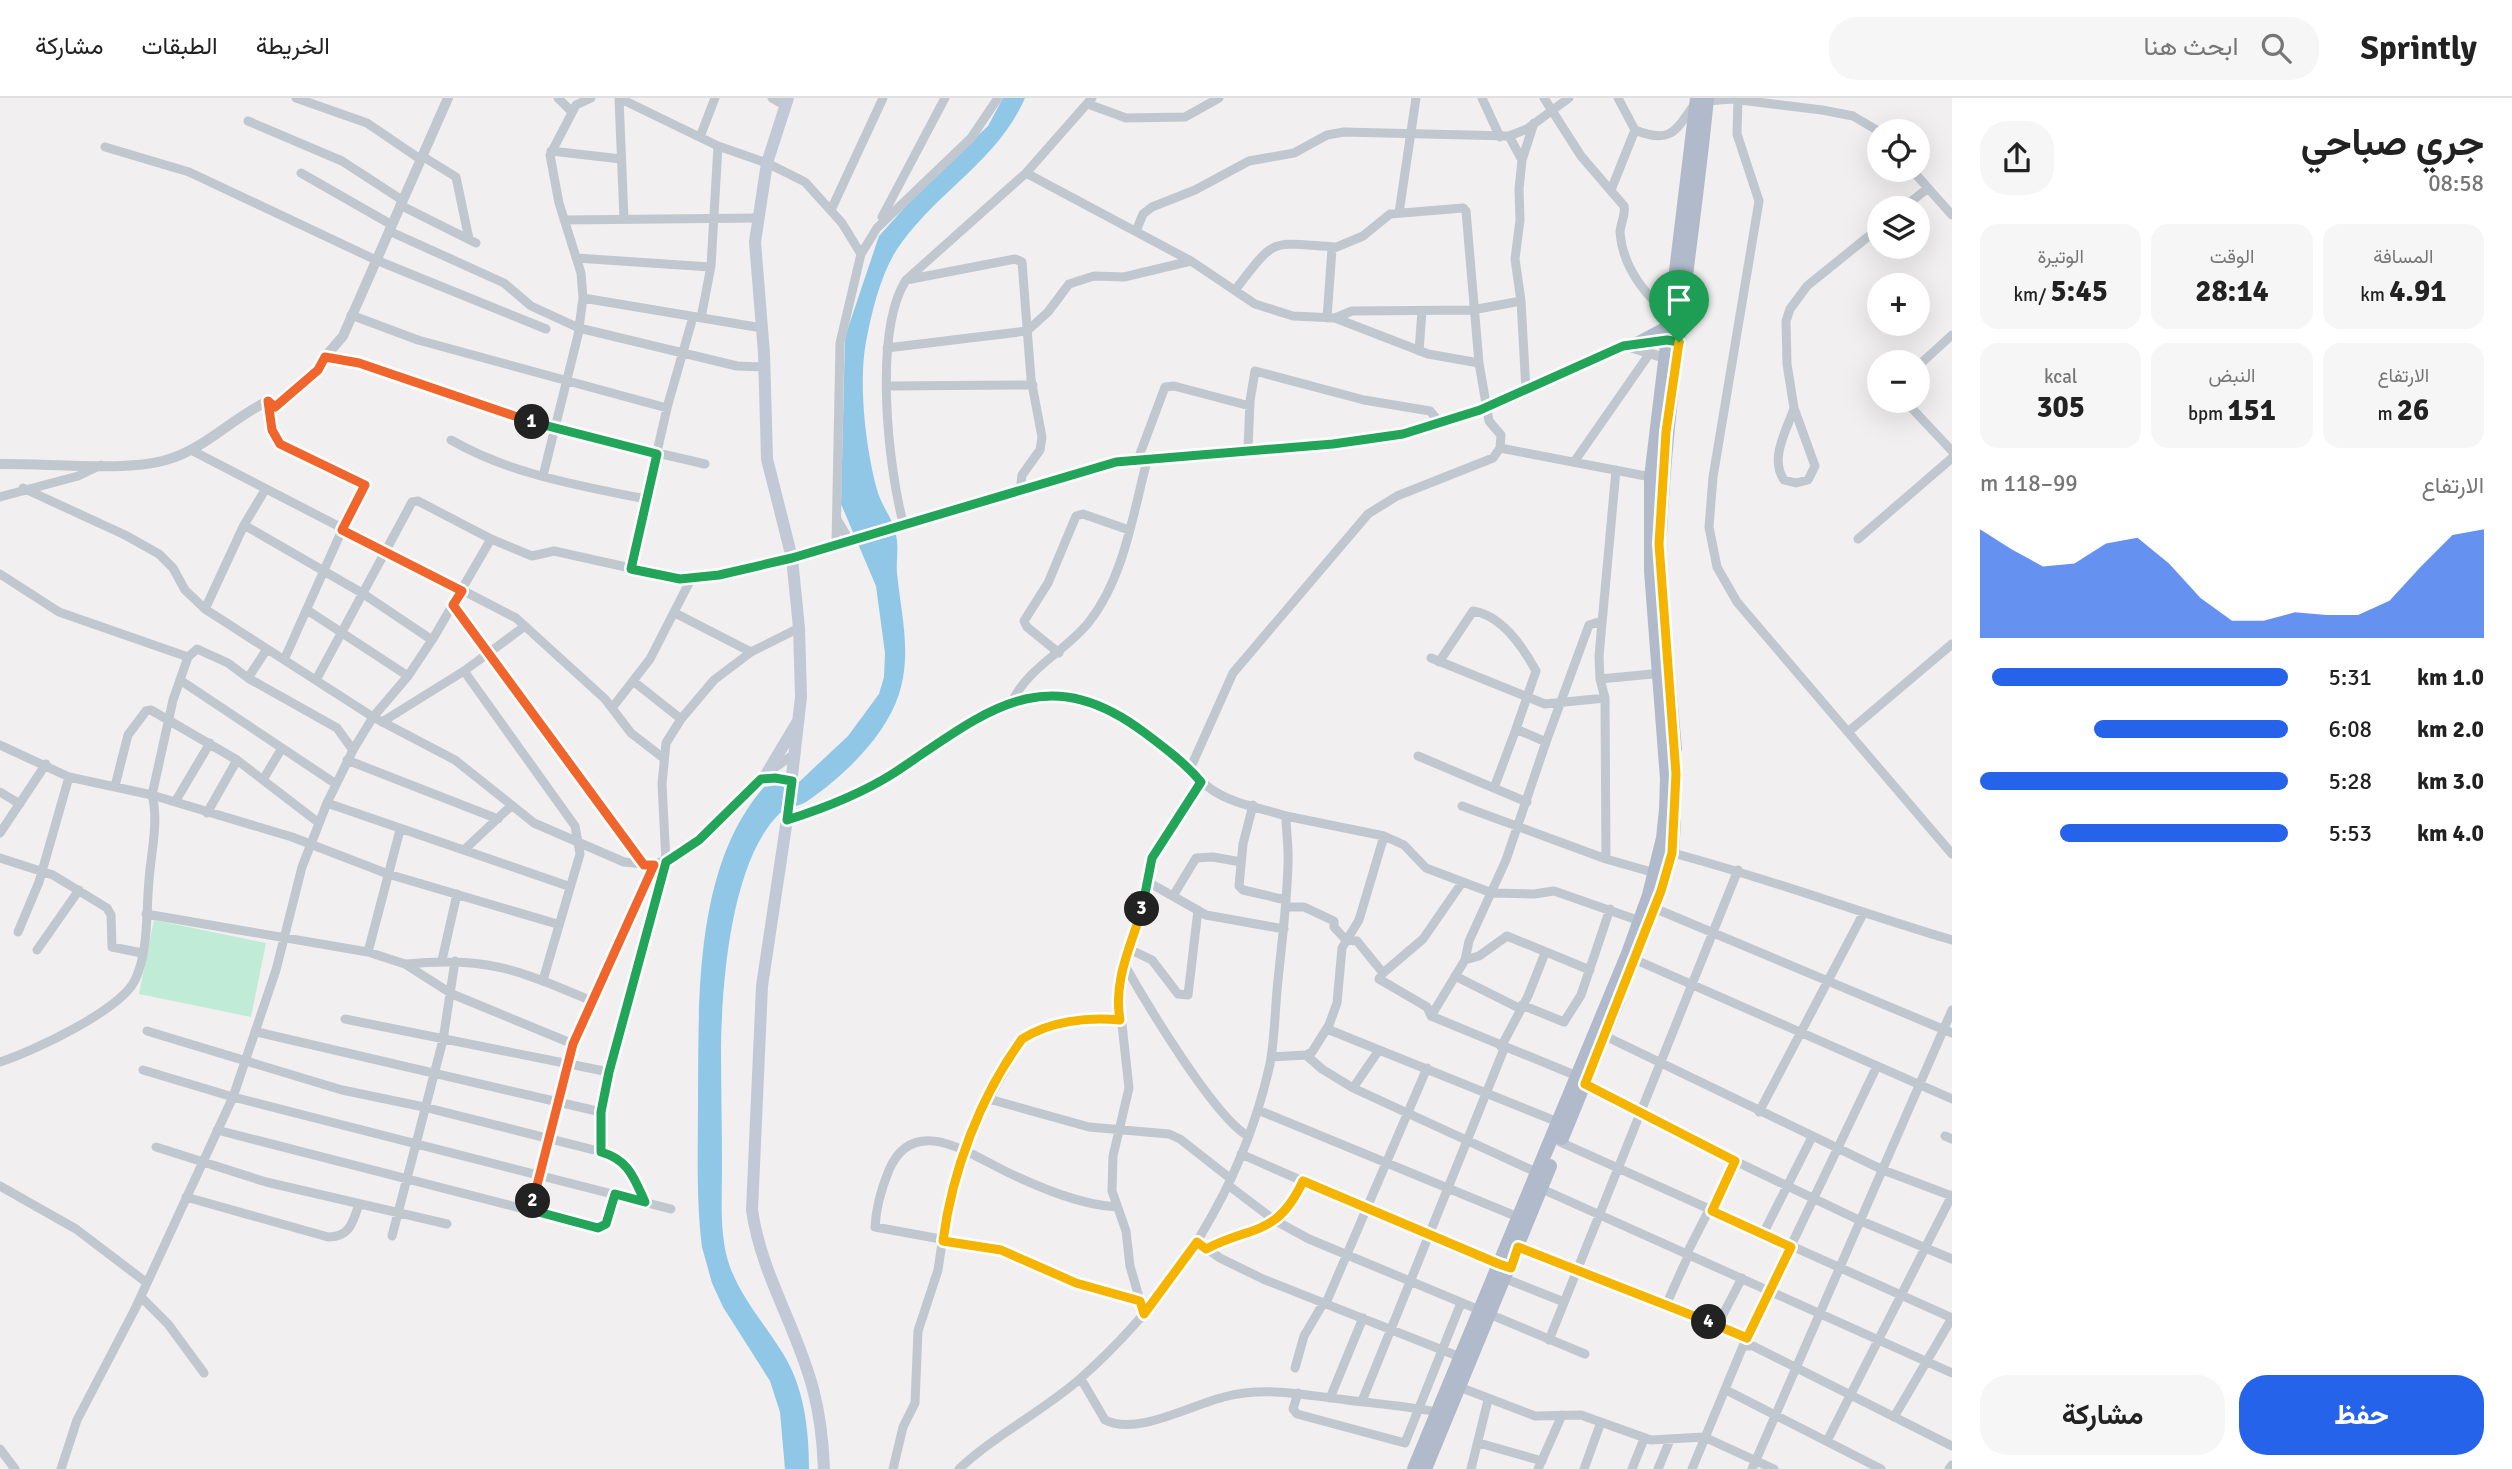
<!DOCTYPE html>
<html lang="ar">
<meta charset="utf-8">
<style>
:root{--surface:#fff;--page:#f6f6f6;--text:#222;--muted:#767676;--line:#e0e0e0;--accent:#2563eb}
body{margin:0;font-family:Signika,Vazirmatn,sans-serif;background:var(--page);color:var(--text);direction:rtl;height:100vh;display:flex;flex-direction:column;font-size:26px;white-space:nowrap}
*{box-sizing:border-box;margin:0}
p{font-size:23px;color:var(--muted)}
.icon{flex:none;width:38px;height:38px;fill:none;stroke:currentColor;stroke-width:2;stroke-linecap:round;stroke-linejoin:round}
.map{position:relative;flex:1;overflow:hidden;direction:ltr}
.panel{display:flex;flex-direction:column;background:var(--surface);width:560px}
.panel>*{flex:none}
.fabs{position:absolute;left:1867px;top:21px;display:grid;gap:14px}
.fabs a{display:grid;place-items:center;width:63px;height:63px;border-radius:50%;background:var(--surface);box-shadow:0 7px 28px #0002;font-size:35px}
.pin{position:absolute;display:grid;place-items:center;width:60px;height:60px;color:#fff;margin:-72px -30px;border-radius:50% 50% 50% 0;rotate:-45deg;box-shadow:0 0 7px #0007}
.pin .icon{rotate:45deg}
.km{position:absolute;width:35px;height:35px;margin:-18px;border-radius:50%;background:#222;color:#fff;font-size:19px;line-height:35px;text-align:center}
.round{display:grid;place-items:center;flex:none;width:74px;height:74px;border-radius:28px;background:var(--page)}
.head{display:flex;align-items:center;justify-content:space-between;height:119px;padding:0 28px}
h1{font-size:38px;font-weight:700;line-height:52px}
.figures{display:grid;grid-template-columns:repeat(3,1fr);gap:10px;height:119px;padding:7px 28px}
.figures div{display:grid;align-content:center;border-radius:18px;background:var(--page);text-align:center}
.figures b{font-size:30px;font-weight:700}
.figures small{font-size:19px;font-weight:400}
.figures p{font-size:19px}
.chart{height:196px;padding:14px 28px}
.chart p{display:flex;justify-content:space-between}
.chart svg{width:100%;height:126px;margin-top:7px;fill:var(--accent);opacity:.7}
.primary-button{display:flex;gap:14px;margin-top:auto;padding:14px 28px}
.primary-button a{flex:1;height:80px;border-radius:28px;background:var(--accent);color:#fff;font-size:28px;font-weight:700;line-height:80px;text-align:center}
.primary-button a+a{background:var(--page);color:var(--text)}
ul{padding:0 28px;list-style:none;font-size:23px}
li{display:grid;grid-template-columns:112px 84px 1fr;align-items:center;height:52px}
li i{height:18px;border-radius:9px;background:var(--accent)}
header{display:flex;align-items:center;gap:42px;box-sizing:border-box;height:98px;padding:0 35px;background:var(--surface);border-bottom:2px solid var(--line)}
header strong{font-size:33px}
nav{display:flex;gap:38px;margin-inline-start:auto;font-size:24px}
.search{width:490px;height:63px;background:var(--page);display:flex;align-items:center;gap:18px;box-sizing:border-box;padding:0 24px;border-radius:28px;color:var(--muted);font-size:26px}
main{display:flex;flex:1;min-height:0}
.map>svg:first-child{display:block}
.green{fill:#c0ecd7}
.water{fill:#90c7e6}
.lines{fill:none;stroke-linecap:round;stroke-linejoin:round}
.minor{stroke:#c0c7cf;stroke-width:9}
.tertiary{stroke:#c0c7cf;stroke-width:10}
.secondary{stroke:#c2c9d6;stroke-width:12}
.primary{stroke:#b0bacb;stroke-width:14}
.split-1-casing{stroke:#fff;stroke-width:14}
.split-2-casing{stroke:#fff;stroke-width:14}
.split-3-casing{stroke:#fff;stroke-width:14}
.split-4-casing{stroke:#fff;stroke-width:14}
.split-5-casing{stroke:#fff;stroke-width:14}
.split-1{stroke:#22a559;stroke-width:9}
.split-2{stroke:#f0652b;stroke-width:9}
.split-3{stroke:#22a559;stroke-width:9}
.split-4{stroke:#f5b400;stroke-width:9}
.split-5{stroke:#f5b400;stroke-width:9}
</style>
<header>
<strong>Sprintly</strong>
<div class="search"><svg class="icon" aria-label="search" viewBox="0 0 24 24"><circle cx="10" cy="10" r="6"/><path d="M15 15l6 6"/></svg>ابحث هنا</div>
<nav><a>الخريطة</a><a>الطبقات</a><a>مشاركة</a></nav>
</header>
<main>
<section class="panel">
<div class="head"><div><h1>جري صباحي</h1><p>08:58</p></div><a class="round"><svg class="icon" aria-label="share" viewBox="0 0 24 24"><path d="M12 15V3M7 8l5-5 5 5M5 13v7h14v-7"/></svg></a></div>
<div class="figures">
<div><p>المسافة</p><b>4.91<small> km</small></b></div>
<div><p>الوقت</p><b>28:14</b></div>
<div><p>الوتيرة</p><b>5:45<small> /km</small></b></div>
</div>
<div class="figures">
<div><p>الارتفاع</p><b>26<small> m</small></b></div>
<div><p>النبض</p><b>151<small> bpm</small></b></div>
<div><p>kcal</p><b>305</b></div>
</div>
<div class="chart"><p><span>الارتفاع</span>99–118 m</p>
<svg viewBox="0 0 160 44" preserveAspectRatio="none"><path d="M0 44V6L10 13L20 19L30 18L40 11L50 9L60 18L70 30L80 38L90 38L100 35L110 36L120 36L130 31L140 19L150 8L160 6V44z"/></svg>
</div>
<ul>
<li><b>1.0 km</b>5:31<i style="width:96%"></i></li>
<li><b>2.0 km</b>6:08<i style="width:63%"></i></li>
<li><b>3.0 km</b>5:28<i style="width:100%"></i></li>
<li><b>4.0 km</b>5:53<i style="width:74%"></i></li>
</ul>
<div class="primary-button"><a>حفظ</a><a>مشاركة</a></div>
</section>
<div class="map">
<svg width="1952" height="1371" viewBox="0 0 1952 1371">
<rect width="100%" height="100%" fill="#f1efef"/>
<path class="green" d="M154 822 266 845 251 919 139 896Z"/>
<path class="water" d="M1003 0H1025C999 60 940 92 902 144 882 170 872 212 866 244 858 286 866 354 878 395 883 410 893 421 896 437 899 449 896 462 897 475 901 516 912 555 899 596 885 639 843 679 806 704 797 709 785 709 779 716 731 764 722 883 721 949 721 989 722 1030 722 1071 722 1103 719 1138 730 1169 742 1201 764 1225 782 1254 804 1288 809 1331 809 1371H785L780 1314 770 1283 723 1209 712 1185 702 1149C696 1102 698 1053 698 1005 699 905 693 770 764 689L799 684 848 638 879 596 884 579 885 555 876 488 841 406 845 239 879 138 926 86 988 28Z"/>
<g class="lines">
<path class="minor" d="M296 0 367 25 420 61
M558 0 572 14
M619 0 718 48 767 65 805 84 842 125 861 156
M619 0 624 121
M772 0 786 8
M1482 0 1500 39
M1544 0 1581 58 1624 108C1626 118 1620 126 1620 135 1623 171 1646 198 1671 219
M1618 0 1635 32C1672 47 1676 32 1696 4L1732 1 1822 12 1853 18 1880 34
M1738 2 1737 36 1759 103 1713 379 1709 429 1717 469 1737 504 1952 756
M1088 6 1126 20 1185 19 1219 0
M248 23 342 63 402 102
M1509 38 1522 62
M700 39 715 0
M105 49 189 74 376 162 546 231
M551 53 621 61
M422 58 456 79 469 141
M1912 72 1952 117
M301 75 392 127
M1026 75 1191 163 1255 206 1293 218 1335 220 1428 256 1479 265 1489 323 1501 337 1500 350 1493 360 1397 398 1368 416 1233 575 1190 671
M1611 92 1635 32
M400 107 476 145
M1903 110 1928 90
M831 112 883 0
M1399 115 1416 0
M882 119 945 0
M564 122 757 120
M389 133 504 185 531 208 579 230 737 268 765 269
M1136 133 1143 116 1152 109 1195 92 1249 63 1294 55 1327 37 1344 34 1509 38 1527 31 1569 0
M576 160 710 169
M906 182 1015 161 1022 164 1031 281 1042 339 1040 352 1022 377 1020 393
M1235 192C1277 138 1268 145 1336 149
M583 200 762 230
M1521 203 1515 161 1520 122 1519 91 1522 62 1534 25
M351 217 418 242 667 310
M701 220 711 168 718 48
M1327 220 1332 151 1363 138 1390 116 1463 110 1466 113 1479 265
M1335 220 1352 213 1472 212 1521 203 1526 293
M887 250 1027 233 1048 214 1069 186 1094 178 1124 179 1191 163
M1419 253 1422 213
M325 259 359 265 554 331 705 366
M1918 268 1952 237
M888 288 1033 287
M268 303 272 332 280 346 362 384 365 390 342 432 284 562
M1905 303 1952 353
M1794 310C1787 332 1769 360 1784 382L1796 385 1808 382 1815 368 1794 310 1787 266 1786 223 1790 211 1807 188 1880 129
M451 342C510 376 580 388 646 401
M1500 350 1651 379
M1248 351 1250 303 1255 273 1364 302 1430 313 1441 326
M191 352 516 520 605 601 631 635 662 659
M1138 361 1165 289 1174 288 1250 308
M1574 364 1650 255
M543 378 578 237 583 200 581 175 559 105 550 57 576 7 591 0
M23 390 125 437 159 456 173 470 185 492 205 511 373 619 455 662 534 725 624 764 654 767 684 753 731 713 767 675 796 655
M0 399 78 378 101 367
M837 421 849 442
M244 427 362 495 432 542
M904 428C888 370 873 234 906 182L1026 75 1092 0
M1858 441 1952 360
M836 446 840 245 861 156 877 130 971 40 998 0
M630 471 668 306 693 219
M0 476 59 514 188 559
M453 507 644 767
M205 511 244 427 265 392
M307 512 408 578
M675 515 751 554
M1059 555 1027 529 1024 523 1048 485 1076 418 1083 416 1129 432
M1431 560 1545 606 1605 600
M1439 564 1473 513C1501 517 1523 549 1536 573L1516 631 1546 644 1589 527 1602 523
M464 573 575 728 580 756 543 882
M248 580 267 551
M1600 581 1663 575
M180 582 336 686
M316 582 412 404 418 403 491 441
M633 583 681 621
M1012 604C1028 569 1065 554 1089 524 1125 478 1133 414 1148 359
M612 610 650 561 691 481
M382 624 464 573 525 528
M1848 634 1952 546
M0 647 69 679 152 697 173 602 188 559 197 551 228 565 248 580 337 630 353 652
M1418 658 1527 704
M347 662 498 721
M264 680 282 650
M761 681 775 679 792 683
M115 688 128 637 146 613 151 612 237 662 319 725
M1494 690 1516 631
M0 694 20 706
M152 697 292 739 388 776 557 826
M175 704 210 645
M327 705 568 788
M1253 707 1243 746 1239 788 1243 792 1286 802
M1462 708 1606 761 1655 775
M207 715 237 662
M1286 718 1384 738 1404 747 1426 770 1492 795 1534 796 1554 793 1640 823
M787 721C824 711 857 697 890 677 953 640 1022 570 1102 608 1130 621 1157 641 1180 662 1191 672 1199 683 1211 691 1232 706 1262 710 1286 718 1286 734 1289 749 1288 766 1287 805 1282 843 1278 882 1275 909 1275 939 1270 966 1243 1088 1175 1196 1082 1279 1044 1313 996 1336 959 1371
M0 735 46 666
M465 751 512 707
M1669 754C1765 779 1857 814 1952 842
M0 760 53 777 107 810 111 817 112 849 142 855
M1606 761 1605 600 1600 581 1599 558 1616 372
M1148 784 1206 817 1284 831
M1173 798 1196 760 1213 759 1241 764
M1286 809H1304L1334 823V829L1346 842 1357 843 1383 875 1379 881 1427 909 1431 918 1577 978 1642 1017 1735 1063 1861 1123 1952 1161
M1654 810 1952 935
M146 816 368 854 405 866 452 896 573 946
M18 834 39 784 69 679
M1129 851 1152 862 1178 896 1188 897 1198 812
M37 852 79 792
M368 854 400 732
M1627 858 1952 1001
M442 862 457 796
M1465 862 1479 858 1507 838 1590 872
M406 866C488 858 518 872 592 903
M1124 866C1145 903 1214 1019 1248 1038
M1383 875 1423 841 1461 786
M1455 878 1519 910
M1522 907 1564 924 1581 897 1610 811
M1431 918 1465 862 1469 843 1506 762 1546 644
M345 921 609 974
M1327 931 1558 1024
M147 933 342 992 424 1009 602 1054
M257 934 601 1014
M1601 936 1883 1072 1952 1098
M1501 949 1528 898 1545 855
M1306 957 1322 971 1353 990 1538 1075
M1271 959 1306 957 1312 954 1329 927 1337 905 1342 850 1359 822 1384 738
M0 964C32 954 121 912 135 882 149 853 146 813 149 782 151 755 159 723 152 697
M143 972 233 999 671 1111
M1353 990 1379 952
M989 1001 1089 1029 1169 1036 1180 1041 1231 1081
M1258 1012 1518 1119
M1759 1014 1863 816
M217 1032 598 1130 606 1126 615 1096
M1945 1038 1952 1041
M1560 1044 1952 1220
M156 1049 266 1084 447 1126
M1241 1056 1428 1138 1503 1167
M1228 1087 1274 1122 1309 1141 1585 1256
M0 1088 76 1131 147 1185
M1542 1091 1952 1275
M186 1099 328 1139C350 1139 353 1124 359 1106
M645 1104C634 1080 629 1062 602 1054L601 1014 609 974 666 764 662 686 666 645 681 621 714 582 751 554 799 530
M1117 1109C1081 1107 1041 1090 1009 1075 971 1057 914 1014 889 1072 882 1089 876 1110 875 1129L1001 1152 1075 1185 1140 1203
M531 1112 573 946 654 767
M1712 1113 1735 1063
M1763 1136 1812 1039
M392 1138 443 942 455 863
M1197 1144 1220 1160 1263 1181 1460 1259
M1519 1149 1747 1240
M1206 1151C1252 1127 1277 1139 1303 1083
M1687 1155 1709 1112
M1506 1181 1564 1204
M141 1199 168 1226 204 1275
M1326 1205 1427 970
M1141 1206 1130 1168 1126 1133 1112 1093 1113 1058 1129 990 1118 890 1143 808 1152 760 1201 684
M1666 1207 1689 1156
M1717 1228 1742 1180
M1549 1242 1738 772
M1743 1248H1753L1952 1348
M1295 1270 1304 1238 1324 1204
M1081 1281 1105 1322C1137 1338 1191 1307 1224 1299 1265 1288 1305 1297 1347 1302 1378 1306 1407 1308 1437 1314
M1454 1287 1535 1318 1581 1317 1651 1342 1704 1339 1774 1371
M1726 1292 1881 1371
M1298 1295 1293 1311 1297 1316 1405 1345 1461 1205
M1330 1300 1363 1220
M1362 1303 1504 951
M1894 1319 1952 1220
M1827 1343 1952 1097
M1479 1345 1542 1363
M0 1351 15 1371
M61 1371 77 1322 135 1211 233 999 276 872 302 769 327 705 353 652 373 619 408 578 434 539 491 441 532 458 554 453 680 481 719 477 792 460
M893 1371 903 1329 915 1305 918 1233 938 1172 949 1098 975 1026 1022 941 1035 932 1085 921 1120 922
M1471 1371 1488 1302
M1538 1371 1562 1317
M1584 1371 1601 1324
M1632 1371 1644 1341
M1658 1371 1670 1342
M1692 1371 1743 1248 1877 968
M1752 1371 1952 912
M1949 1371 1952 1367"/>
<path class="tertiary" d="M1630 249 1671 262
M0 366C44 365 127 374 166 362 205 351 232 320 268 303L275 309 319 272 325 259 343 238 448 0
M792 460 1116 364 1352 344 1434 328 1480 312 1619 250 1673 243"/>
<path class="secondary" d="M788 0 767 65 755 144 764 255 767 361 792 460 799 530 801 599 787 721 762 888 752 1112C761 1176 797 1229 813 1291 820 1317 823 1344 824 1371
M767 675 798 623"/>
<path class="primary" d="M1635 247 1669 229
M1660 435C1667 289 1693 145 1707 0
M1660 483 1675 651
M1652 816 1672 755 1674 724
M1562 1040 1618 903
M1414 1371 1627 858 1649 797 1663 740 1666 712 1667 681 1651 473V379L1697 0
M1425 1371 1550 1068"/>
</g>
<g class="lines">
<g class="split-1-casing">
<path id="split-1" d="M532 324 657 356 631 471 680 481 719 477 792 460 1116 364 1333 346 1403 336 1480 312 1623 248 1667 242 1679 244"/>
</g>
<g class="split-2-casing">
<path id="split-2" d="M532 324 359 265 325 259 318 272 275 309 268 303 272 332 280 346 365 387 342 432 462 493 453 507 644 767H654L573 946 533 1103"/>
</g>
<g class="split-3-casing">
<path id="split-3" d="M533 1103 531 1112 598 1130 606 1126 615 1096 645 1104C634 1080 629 1062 601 1054V1014L609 974 666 764 699 742 761 681 775 680 792 683 787 722C825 710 861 696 894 675 983 616 1043 558 1145 635 1165 650 1185 665 1201 684L1152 760 1142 811"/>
</g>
<g class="split-4-casing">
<path id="split-4" d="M1142 811C1131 848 1113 882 1120 922 1087 919 1050 923 1022 941 980 999 952 1073 943 1143L1001 1152 1076 1185 1140 1203 1144 1216 1197 1144 1206 1151C1252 1127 1277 1139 1303 1083L1499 1166 1511 1170 1518 1149 1709 1224"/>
</g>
<g class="split-5-casing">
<path id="split-5" d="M1679 244 1666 334 1659 446 1676 676 1672 755 1661 793 1585 986 1735 1063 1712 1113 1791 1149 1747 1240 1709 1224"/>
</g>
<use href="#split-1" class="split-1"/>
<use href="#split-2" class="split-2"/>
<use href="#split-3" class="split-3"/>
<use href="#split-4" class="split-4"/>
<use href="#split-5" class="split-5"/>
</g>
</svg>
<div class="fabs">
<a><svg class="icon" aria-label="locate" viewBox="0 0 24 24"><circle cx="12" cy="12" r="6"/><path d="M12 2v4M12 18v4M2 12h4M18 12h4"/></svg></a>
<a><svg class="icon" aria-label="layers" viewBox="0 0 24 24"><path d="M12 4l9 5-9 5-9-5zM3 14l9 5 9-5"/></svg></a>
<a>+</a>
<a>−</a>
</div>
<div class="pin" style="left:1679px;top:244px;background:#1e9e55"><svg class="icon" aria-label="arrive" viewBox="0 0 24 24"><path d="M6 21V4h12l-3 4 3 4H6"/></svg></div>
<b class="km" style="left:532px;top:324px">1</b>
<b class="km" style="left:533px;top:1103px">2</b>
<b class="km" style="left:1142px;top:811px">3</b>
<b class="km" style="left:1709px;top:1224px">4</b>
</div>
</main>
